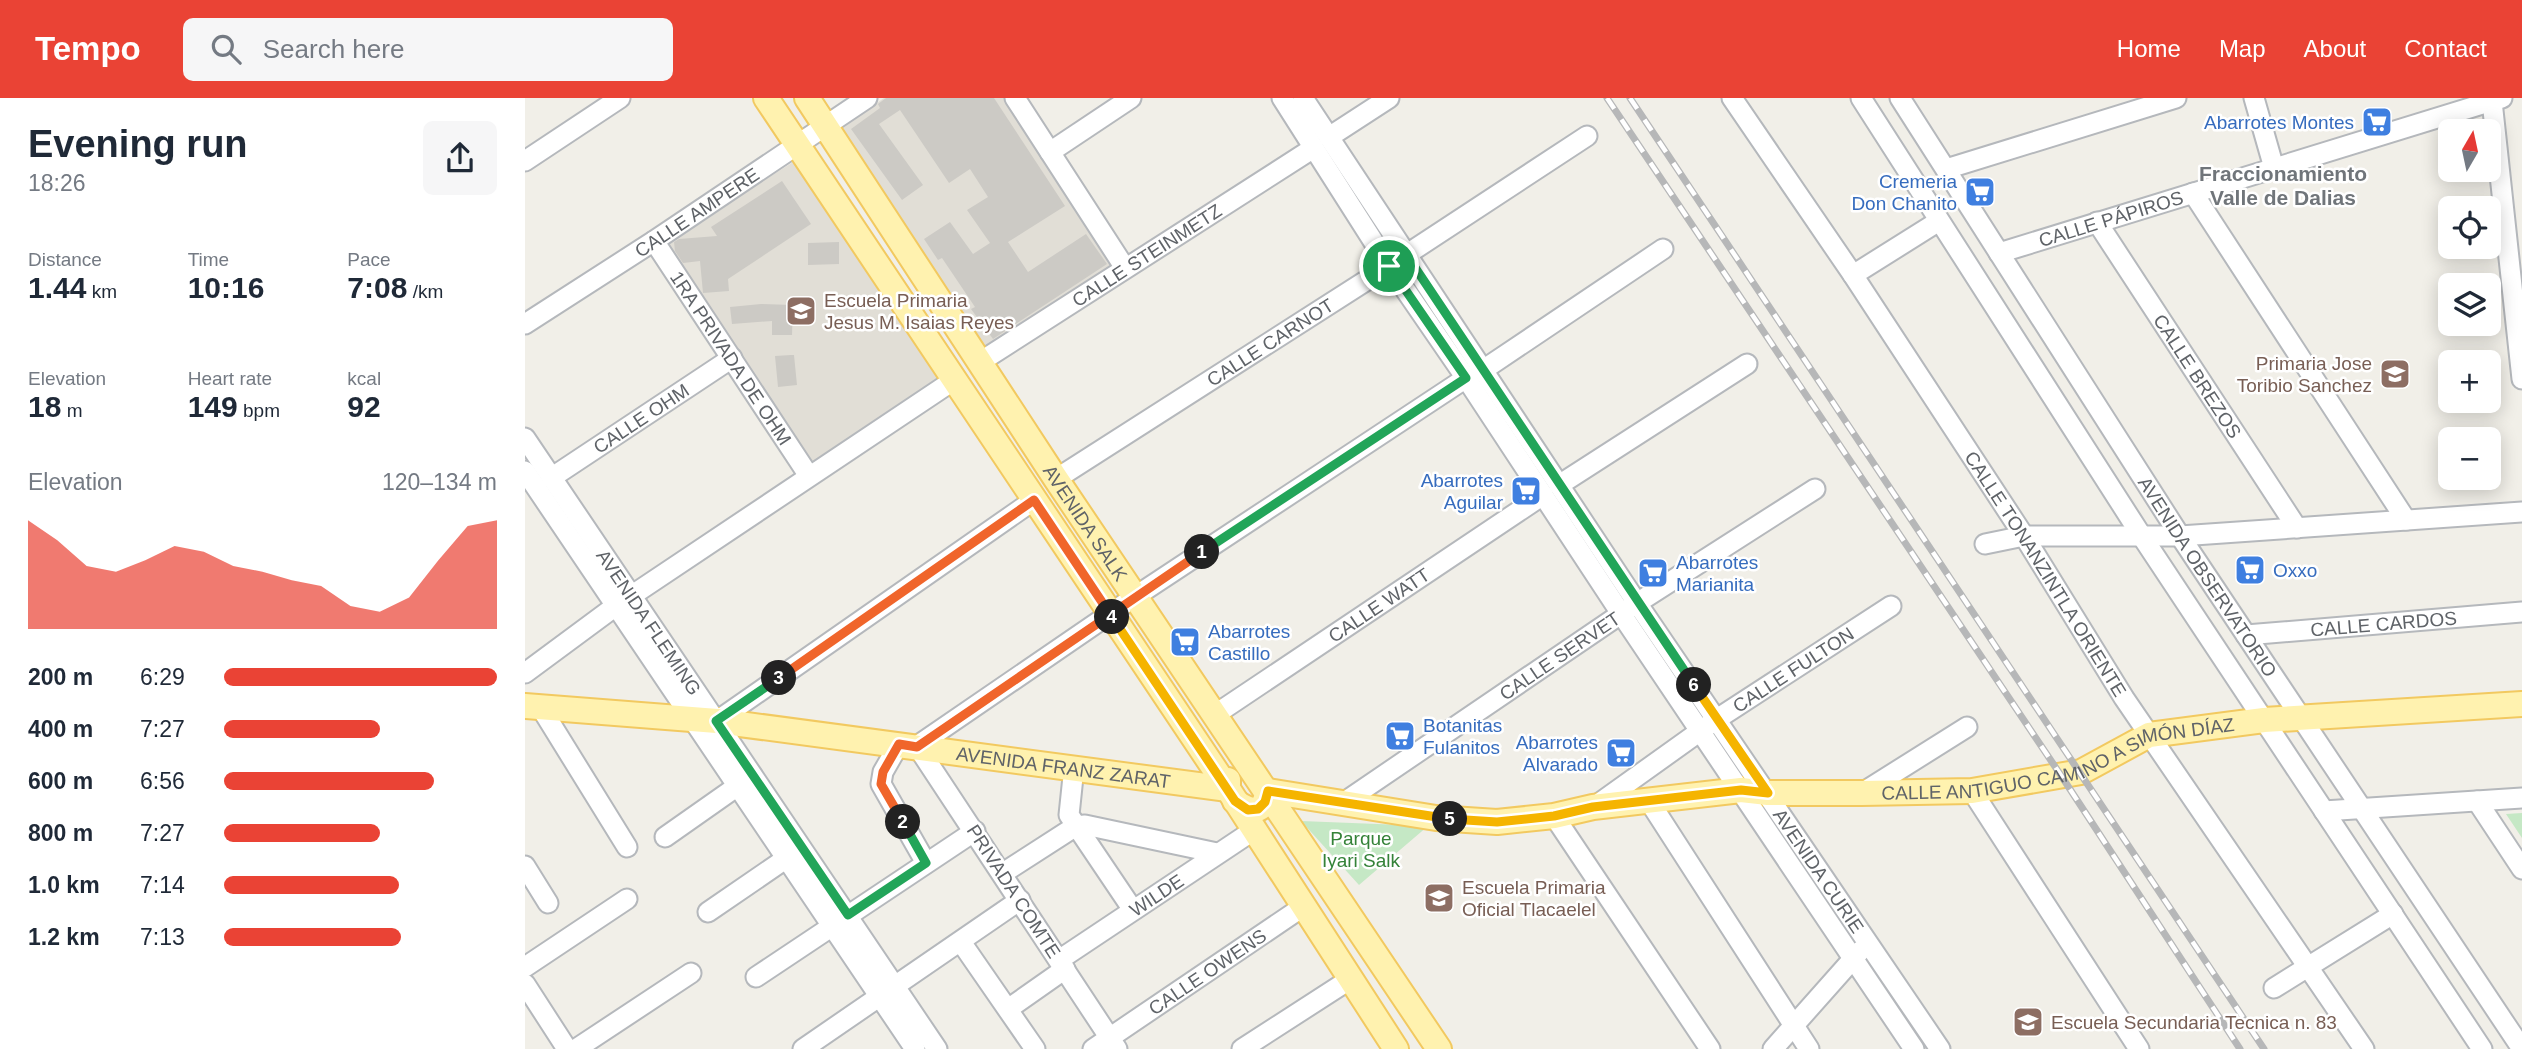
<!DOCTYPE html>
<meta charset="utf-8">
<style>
:root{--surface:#fff;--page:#f6f6f7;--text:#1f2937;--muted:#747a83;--accent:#ea4335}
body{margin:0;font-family:Arial,sans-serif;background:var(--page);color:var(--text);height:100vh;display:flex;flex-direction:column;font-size:26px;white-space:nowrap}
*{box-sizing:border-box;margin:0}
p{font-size:23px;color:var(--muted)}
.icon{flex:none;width:38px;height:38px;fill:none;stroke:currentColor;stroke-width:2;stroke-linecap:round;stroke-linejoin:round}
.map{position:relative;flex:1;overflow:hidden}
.side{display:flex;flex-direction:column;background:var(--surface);width:525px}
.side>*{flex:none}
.needle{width:46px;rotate:9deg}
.buttons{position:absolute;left:1913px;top:21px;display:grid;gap:14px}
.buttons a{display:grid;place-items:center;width:63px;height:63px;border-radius:10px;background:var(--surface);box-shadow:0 4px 18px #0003;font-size:35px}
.pin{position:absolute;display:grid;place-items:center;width:60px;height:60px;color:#fff;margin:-30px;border:4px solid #fff;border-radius:50%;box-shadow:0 2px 7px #0007}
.km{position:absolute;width:35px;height:35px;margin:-18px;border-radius:50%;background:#222;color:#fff;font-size:19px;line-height:35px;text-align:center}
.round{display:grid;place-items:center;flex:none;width:74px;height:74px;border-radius:10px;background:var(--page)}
.headline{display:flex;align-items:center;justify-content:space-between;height:119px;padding:0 28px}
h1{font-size:38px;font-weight:700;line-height:52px}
.figures{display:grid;grid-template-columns:repeat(3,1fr);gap:10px;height:119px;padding:7px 28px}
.figures div{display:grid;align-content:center}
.figures b{font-size:30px;font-weight:700}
.figures small{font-size:19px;font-weight:400}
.figures p{font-size:19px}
.chart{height:196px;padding:14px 28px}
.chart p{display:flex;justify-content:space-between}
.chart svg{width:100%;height:126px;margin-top:7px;fill:var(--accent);opacity:.7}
ul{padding:0 28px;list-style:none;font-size:23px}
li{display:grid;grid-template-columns:112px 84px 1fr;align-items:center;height:52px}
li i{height:18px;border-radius:9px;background:var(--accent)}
header{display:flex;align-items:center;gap:42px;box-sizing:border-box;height:98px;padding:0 35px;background:var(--accent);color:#fff}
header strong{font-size:33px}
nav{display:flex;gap:38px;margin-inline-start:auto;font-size:24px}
.search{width:490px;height:63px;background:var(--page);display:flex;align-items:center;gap:18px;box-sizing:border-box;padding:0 24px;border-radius:10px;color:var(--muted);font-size:26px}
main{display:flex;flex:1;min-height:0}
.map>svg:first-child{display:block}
.education{fill:#e1ded6}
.green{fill:#c5e8c5}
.building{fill:#cccac5}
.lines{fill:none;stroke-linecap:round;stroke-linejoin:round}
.minor-casing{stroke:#b5b8bc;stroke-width:23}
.major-casing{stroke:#f2c960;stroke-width:28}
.minor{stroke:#fff;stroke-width:19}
.major{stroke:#fff2af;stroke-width:24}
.rail-casing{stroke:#b6b7b8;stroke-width:7}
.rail{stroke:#fff;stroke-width:4.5;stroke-dasharray:13;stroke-linecap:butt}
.split-1-casing{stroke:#fff;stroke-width:14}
.split-2-casing{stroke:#fff;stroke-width:14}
.split-3-casing{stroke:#fff;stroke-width:14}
.split-4-casing{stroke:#fff;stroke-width:14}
.split-5-casing{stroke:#fff;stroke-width:14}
.split-6-casing{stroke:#fff;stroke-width:14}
.split-7-casing{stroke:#fff;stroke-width:14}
.split-1{stroke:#22a559;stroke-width:9}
.split-2{stroke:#f0652b;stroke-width:9}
.split-3{stroke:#22a559;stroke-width:9}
.split-4{stroke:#f0652b;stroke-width:9}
.split-5{stroke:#f5b400;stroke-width:9}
.split-6{stroke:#f5b400;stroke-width:9}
.split-7{stroke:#22a559;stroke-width:9}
.labels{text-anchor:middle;stroke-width:5;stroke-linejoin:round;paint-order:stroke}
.shop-label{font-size:19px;fill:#366cbe;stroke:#fff;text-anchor:end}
.street-label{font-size:19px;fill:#5f6368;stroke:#fff}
.education-label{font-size:19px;fill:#785e54;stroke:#fff;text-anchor:start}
.park-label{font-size:19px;fill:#348238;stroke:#fff}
.neighbourhood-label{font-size:21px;font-weight:bold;fill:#70757a;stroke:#fff}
</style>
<header>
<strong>Tempo</strong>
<div class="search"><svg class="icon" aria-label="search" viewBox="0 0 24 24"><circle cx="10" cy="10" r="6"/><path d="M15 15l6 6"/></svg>Search here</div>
<nav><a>Home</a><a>Map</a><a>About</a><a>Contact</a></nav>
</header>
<main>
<section class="side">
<div class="headline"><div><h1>Evening run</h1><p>18:26</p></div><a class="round"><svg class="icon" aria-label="share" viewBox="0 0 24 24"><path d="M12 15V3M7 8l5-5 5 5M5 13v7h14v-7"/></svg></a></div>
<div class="figures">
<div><p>Distance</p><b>1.44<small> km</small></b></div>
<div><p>Time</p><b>10:16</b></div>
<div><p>Pace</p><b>7:08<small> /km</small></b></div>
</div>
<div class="figures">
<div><p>Elevation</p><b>18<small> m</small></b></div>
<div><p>Heart rate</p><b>149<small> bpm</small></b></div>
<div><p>kcal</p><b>92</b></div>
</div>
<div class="chart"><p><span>Elevation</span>120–134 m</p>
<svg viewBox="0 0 160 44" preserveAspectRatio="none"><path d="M0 44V6L10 13L20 22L30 24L40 20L50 15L60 17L70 22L80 24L90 27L100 29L110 36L120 38L130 33L140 20L150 8L160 6V44z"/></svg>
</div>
<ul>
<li><b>200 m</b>6:29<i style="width:100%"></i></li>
<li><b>400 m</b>7:27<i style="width:57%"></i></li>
<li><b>600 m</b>6:56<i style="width:77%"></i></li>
<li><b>800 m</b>7:27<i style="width:57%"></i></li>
<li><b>1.0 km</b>7:14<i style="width:64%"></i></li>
<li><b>1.2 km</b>7:13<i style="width:65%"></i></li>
</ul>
</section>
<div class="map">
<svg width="1997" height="951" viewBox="0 0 1997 951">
<rect width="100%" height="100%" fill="#f1efe8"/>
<path class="education" d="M359 0H479L589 165 462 253 311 33Z
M270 63 416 281 284 370 136 146Z"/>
<path class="green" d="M1997 715V740L1981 716Z
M776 723 903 728 834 787Z"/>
<path class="building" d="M361 0H469L540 108 483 144 503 174 561 136 582 166 468 241 446 211 450 209 417 160 413 162 399 141 425 124 448 156 465 145 442 112 463 99 445 71 424 85 375 12 354 26 398 87 377 102 326 31 355 10 353 6Z
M257 83 286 126 203 181 204 193 178 195 175 163 158 165 150 153 149 144 154 141 192 138 186 129Z
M314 144V166L283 167V145Z
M236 206 268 207 267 237H247V223L207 226 205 209Z
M266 257H269L272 287 253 289 250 258Z"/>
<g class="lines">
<g class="minor-casing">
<g id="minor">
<path d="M490 0 600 170"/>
<path d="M757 0 864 168 941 280 1097 517 1389 951"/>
<path id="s1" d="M778 0 1112 505 1415 951"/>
<path id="s2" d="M1207 0 1328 177 1499 438 1599 600 1839 951"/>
<path d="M1336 0 1616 437 1957 951"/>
<path id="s3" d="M1375 0 1655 438 1997 951"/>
<path d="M1729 0 1749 70"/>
<path d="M1967 3 1997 281"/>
<path d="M804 39 864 0"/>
<path d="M525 54 606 0"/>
<path d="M0 63 95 0"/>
<path d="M1421 71 1651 0"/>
<path d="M1668 95 1881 422"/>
<path id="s4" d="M1572 124 1772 430"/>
<path id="s5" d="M129 143 284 378"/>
<path id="s6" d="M1474 155 1977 0"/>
<path d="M1328 177 1414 123"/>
<path id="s7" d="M0 226 129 143 342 0"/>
<path id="s8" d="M455 264 787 51"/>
<path d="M958 272 1138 151"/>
<path id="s9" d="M0 340 412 951"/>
<path d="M0 373 390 951"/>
<path id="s10" d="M26 380 207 260"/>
<path id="s11" d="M531 381 864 168 1062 38"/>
<path d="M1034 387 1222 266"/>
<path d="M1460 446 1499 438H1655L1997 414"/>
<path d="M106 498 429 282"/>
<path id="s12" d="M1721 537 1997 514"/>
<path d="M0 575 92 507"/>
<path d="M16 610 102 749"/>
<path id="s13" d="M691 616 1018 397"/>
<path d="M192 623 509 402"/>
<path d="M374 646 358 674 356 686 401 765"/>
<path d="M549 669 544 717 608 812"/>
<path d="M1447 693 1614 951"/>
<path d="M1337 695 1442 629"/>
<path d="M1124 703 1284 951"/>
<path d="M1952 703 1997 771"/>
<path id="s14" d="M818 705 1112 505 1290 391"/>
<path id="s15" d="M1069 709 1192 621 1366 508"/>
<path d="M1799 713 1997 700"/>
<path d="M1029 718 1185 951"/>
<path d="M140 739 214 687"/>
<path d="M0 768 23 805"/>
<path d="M478 775 551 728 560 727 692 755"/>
<path d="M183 814 272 753"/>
<path d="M436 844 510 951"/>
<path id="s16" d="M534 862 729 732"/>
<path d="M0 869 102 801"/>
<path d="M231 879 450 733"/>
<path d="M0 886 42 951"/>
<path d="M1749 890 1868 816"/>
<path d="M483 911 540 871"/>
<path d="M51 951 166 875"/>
<path d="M278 951 495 802"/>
<path id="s17" d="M568 951 779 808"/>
<path d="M592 951 392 648 611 498 941 280"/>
<path d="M717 951 827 880"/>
<path d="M1248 951 1335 853"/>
</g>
</g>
<g class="major-casing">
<g id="major">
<path d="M241 0 703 691 871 951"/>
<path id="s18" d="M282 0 531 381 914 951"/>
<path id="s19" d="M0 608 192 623 703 691V682"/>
<path id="s20" d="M710 703C726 716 739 716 743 693L911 720 972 724 1029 718 1068 709 1216 692 1243 695H1337L1447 693 1556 674 1624 637 1739 622 1997 606"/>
</g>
</g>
<use href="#minor" class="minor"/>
<use href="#major" class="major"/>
<g class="rail-casing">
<path id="rail" d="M1082 0 1537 679 1715 951
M1105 0 1739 951"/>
</g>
<use href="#rail" class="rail"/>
</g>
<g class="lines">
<g class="split-1-casing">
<path id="split-1" d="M677 454 941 280 864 168"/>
</g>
<g class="split-2-casing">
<path id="split-2" d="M378 724 356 686 358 674 374 646 392 649 677 454"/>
</g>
<g class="split-3-casing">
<path id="split-3" d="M254 580 191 623 323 817 401 765 378 724"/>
</g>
<g class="split-4-casing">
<path id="split-4" d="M254 580 509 402 587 519"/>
</g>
<g class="split-5-casing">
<path id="split-5" d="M587 519 710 703 723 712 733 711 740 704 743 693 925 721"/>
</g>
<g class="split-6-casing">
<path id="split-6" d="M925 721 972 724 1029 718 1068 709 1216 692 1243 695 1169 587"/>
</g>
<g class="split-7-casing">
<path id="split-7" d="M864 168 881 156 1169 587"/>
</g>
<use href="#split-1" class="split-1"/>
<use href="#split-2" class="split-2"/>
<use href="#split-3" class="split-3"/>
<use href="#split-4" class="split-4"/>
<use href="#split-5" class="split-5"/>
<use href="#split-6" class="split-6"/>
<use href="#split-7" class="split-7"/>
</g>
<defs>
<g id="supermarket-square" transform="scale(1.575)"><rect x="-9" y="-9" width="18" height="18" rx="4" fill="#3f7fe0" stroke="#fff"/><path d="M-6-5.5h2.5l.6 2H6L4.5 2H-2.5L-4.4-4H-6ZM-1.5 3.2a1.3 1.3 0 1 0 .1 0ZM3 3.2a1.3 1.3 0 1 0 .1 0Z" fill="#fff"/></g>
<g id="school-square" transform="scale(1.575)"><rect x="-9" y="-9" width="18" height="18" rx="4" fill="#8d6e63" stroke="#fff"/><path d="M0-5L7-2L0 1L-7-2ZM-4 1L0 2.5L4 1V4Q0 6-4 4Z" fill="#fff"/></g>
</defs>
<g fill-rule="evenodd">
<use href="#supermarket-square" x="1852" y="24"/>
<use href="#supermarket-square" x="1455" y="94"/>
<use href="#school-square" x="276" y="213"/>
<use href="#school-square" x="1870" y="276"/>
<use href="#supermarket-square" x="1001" y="393"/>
<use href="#supermarket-square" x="1725" y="472"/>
<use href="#supermarket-square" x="1128" y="475"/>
<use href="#supermarket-square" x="660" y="544"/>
<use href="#supermarket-square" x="875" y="638"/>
<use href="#supermarket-square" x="1096" y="655"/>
<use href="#school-square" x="914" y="800"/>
<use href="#school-square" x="1503" y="924"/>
</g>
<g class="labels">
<g class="shop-label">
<text x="1829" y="31">Abarrotes Montes</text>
<text x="1432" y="90">Cremeria<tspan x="1432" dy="22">Don Chanito</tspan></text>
<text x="978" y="389">Abarrotes<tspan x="978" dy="22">Aguilar</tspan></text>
<text x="1151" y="471" text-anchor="start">Abarrotes<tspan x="1151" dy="22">Marianita</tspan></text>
<text x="1748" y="479" text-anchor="start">Oxxo</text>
<text x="683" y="540" text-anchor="start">Abarrotes<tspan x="683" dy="22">Castillo</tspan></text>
<text x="898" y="634" text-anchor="start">Botanitas<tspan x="898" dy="22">Fulanitos</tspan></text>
<text x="1073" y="651">Abarrotes<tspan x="1073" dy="22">Alvarado</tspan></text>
</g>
<g class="street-label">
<text dy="7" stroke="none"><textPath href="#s7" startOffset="205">CALLE AMPERE</textPath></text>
<text dy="7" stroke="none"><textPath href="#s6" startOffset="117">CALLE PÁPIROS</textPath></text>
<text dy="7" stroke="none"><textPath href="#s8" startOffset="198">CALLE STEINMETZ</textPath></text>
<text dy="7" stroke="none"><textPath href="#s11" startOffset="254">CALLE CARNOT</textPath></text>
<text dy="7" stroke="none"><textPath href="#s5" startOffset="140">1RA PRIVADA DE OHM</textPath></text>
<text dy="7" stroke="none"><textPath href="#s4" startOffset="184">CALLE BREZOS</textPath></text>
<text dy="7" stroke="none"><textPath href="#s10" startOffset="108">CALLE OHM</textPath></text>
<text dy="7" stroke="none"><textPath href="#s18" startOffset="508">AVENIDA SALK</textPath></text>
<text dy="7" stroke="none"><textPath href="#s2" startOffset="570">CALLE TONANZINTLA ORIENTE</textPath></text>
<text dy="7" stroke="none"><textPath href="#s3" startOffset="569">AVENIDA OBSERVATORIO</textPath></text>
<text dy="7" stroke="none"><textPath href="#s13" startOffset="196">CALLE WATT</textPath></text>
<text dy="7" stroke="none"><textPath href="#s9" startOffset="222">AVENIDA FLEMING</textPath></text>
<text dy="7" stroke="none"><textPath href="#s12" startOffset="138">CALLE CARDOS</textPath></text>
<text dy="7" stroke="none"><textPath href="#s14" startOffset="262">CALLE SERVET</textPath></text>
<text dy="7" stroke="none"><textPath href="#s15" startOffset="242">CALLE FULTON</textPath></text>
<text dy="7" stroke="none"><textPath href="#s20" startOffset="847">CALLE ANTIGUO CAMINO A SIMÓN DÍAZ</textPath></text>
<text dy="7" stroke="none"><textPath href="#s19" startOffset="542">AVENIDA FRANZ ZARAT</textPath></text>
<text dy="7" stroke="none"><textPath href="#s1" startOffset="929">AVENIDA CURIE</textPath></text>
<text transform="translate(489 793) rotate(57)" y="7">PRIVADA COMTE</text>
<text dy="7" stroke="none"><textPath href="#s16" startOffset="117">WILDE</textPath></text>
<text dy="7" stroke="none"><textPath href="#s17" startOffset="138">CALLE OWENS</textPath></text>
</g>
<g class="education-label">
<text x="299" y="209">Escuela Primaria<tspan x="299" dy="22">Jesus M. Isaias Reyes</tspan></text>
<text x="1847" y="272" text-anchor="end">Primaria Jose<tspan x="1847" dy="22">Toribio Sanchez</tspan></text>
<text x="937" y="796">Escuela Primaria<tspan x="937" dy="22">Oficial Tlacaelel</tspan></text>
<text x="1526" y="931">Escuela Secundaria Tecnica n. 83</text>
</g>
<g class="park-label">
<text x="836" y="747">Parque<tspan x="836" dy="22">Iyari Salk</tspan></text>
</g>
<g class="neighbourhood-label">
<text x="1758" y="83">Fraccionamiento<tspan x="1758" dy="24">Valle de Dalias</tspan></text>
</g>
</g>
</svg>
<div class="buttons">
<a><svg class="needle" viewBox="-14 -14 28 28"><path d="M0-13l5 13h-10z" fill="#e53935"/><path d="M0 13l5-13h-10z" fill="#747a83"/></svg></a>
<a><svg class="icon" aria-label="locate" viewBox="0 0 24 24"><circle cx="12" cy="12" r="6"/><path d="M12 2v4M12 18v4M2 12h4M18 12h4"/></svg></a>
<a><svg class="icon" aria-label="layers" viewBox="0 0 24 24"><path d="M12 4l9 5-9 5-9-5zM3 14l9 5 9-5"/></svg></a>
<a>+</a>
<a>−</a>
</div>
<div class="pin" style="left:864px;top:168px;background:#1e9e55"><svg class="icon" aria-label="arrive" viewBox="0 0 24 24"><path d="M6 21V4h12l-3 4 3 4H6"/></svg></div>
<b class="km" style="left:677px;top:454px">1</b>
<b class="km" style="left:378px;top:724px">2</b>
<b class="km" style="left:254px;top:580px">3</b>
<b class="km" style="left:587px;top:519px">4</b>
<b class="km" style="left:925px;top:721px">5</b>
<b class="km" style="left:1169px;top:587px">6</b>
</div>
</main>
